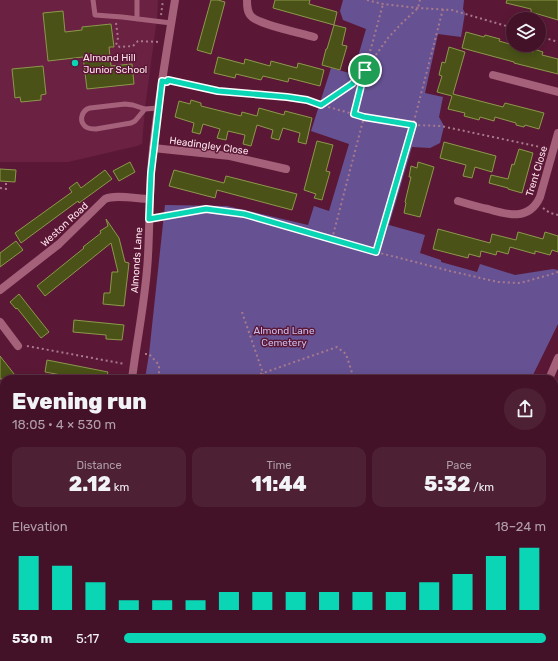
<!DOCTYPE html>
<meta charset="utf-8">
<style>
:root{--surface:#441228;--page:#4e2034;--text:#f1f3f6;--muted:#af9ea8;--line:#5c3245;--accent:#0ad5b5}
body{margin:0;font-family:Rubik,sans-serif;background:var(--page);color:var(--text);height:100vh;display:flex;flex-direction:column;font-size:15px;white-space:nowrap}
*{box-sizing:border-box;margin:0}
p{font-size:13px;color:var(--muted)}
.icon{flex:none;width:22px;height:22px;fill:none;stroke:currentColor;stroke-width:2;stroke-linecap:round;stroke-linejoin:round}
.map{position:relative;flex:1;overflow:hidden}
.panel{position:absolute;left:0px;top:375px;width:558px;height:286px;display:flex;flex-direction:column;background:var(--surface);border-radius:12px 12px 0 0;box-shadow:0 2px 10px #0003,0 0 0 1px var(--line)}
.panel>*{flex:none}
.tools{position:absolute;left:506px;top:12px;display:grid;gap:8px}
.tools a{display:grid;place-items:center;width:40px;height:40px;border-radius:50%;background:var(--surface);box-shadow:0 2px 10px #0003,0 0 0 1px var(--line);font-size:20px}
.pin{position:absolute;display:grid;place-items:center;width:34px;height:34px;color:#fff;margin:-17px;border:2px solid #fff;border-radius:50%;box-shadow:0 1px 4px #0007}
.round{display:grid;place-items:center;flex:none;width:42px;height:42px;border-radius:21px;background:var(--page)}
.summary{display:flex;align-items:center;justify-content:space-between;height:68px;padding:0 12px}
h1{font-size:22px;font-weight:800;line-height:30px}
.metrics{display:grid;grid-template-columns:repeat(3,1fr);gap:6px;height:68px;padding:4px 12px}
.metrics div{display:grid;align-content:center;border-radius:10px;background:var(--page);text-align:center}
.metrics b{font-size:20px;font-weight:800}
.metrics small{font-size:11px;font-weight:400}
.metrics p{font-size:11px}
.chart{height:112px;padding:8px 12px}
.chart p{display:flex;justify-content:space-between}
.chart svg{width:100%;height:72px;margin-top:4px;stroke:var(--accent);stroke-width:6}
ul{padding:0 12px;list-style:none;font-size:13px}
li{display:grid;grid-template-columns:64px 48px 1fr;align-items:center;height:30px}
li i{height:10px;border-radius:5px;background:var(--accent)}
.map>svg:first-child{display:block}
.built{fill:#6a2142}
.green{fill:#665293}
.building{fill:#4a5217;stroke:#8c984b}
.lines{fill:none;stroke-linecap:round;stroke-linejoin:round}
.path{stroke:#a8798c;stroke-width:2;stroke-dasharray:2 3;stroke-linecap:butt}
.service{stroke:#a5617a;stroke-width:5}
.minor{stroke:#a5617a;stroke-width:8}
.tertiary{stroke:#a5617a;stroke-width:8}
.route-casing{stroke:#fff;stroke-width:8}
.route{stroke:#0ad5b5;stroke-width:5}
.poi-dot{fill:#0ad5b5;stroke:#5b1836;stroke-width:1.5}
.labels{text-anchor:middle;stroke-width:3;stroke-linejoin:round;paint-order:stroke}
.poi-label{font-size:10px;fill:#fde3eb;stroke:#5b1836;text-anchor:start}
.street-label{font-size:10px;fill:#fde3eb;stroke:#5b1836}
.park-label{font-size:10px;fill:#c9bced;stroke:#5b1836}
</style>
<div class="map">
<svg width="558" height="661" viewBox="0 0 558 661">
<rect width="100%" height="100%" fill="#5b1836"/>
<path class="built" d="M0 0H158L157 18 145 108 142 144 137 146 68 162H0Z"/>
<path class="green" d="M343 0H464L463 9 465 13 461 37 438 34 425 93 443 97 439 117 444 126 440 143 430 148 412 147 389 225 425 235 420 253 441 260V262L477 272 480 264 515 275 553 269 558 270V324L531 379H145L149 354 165 205 227 206 308 225 314 206 329 211 349 144 311 131 331 68 353 74 366 29 343 20 340 11Z
M59 657H177L178 661H59Z
M229 657H394L392 661H234Z"/>
<path class="building" d="M211 0H218L225 2 211 54 197 50Z
M275 0H310L309 4 337 12 334 25 346 28 342 45 347 46 340 70 322 65 326 49H327L334 25 273 8Z
M507 0H558V20L531 12V9L506 3Z
M63 11 65 32 82 30V27L111 24 114 47H109L111 66 132 64 134 84 87 89 83 57 48 61 43 13Z
M466 32 484 37 485 35 500 39 499 41 513 45V47L533 52 534 49 543 52 542 55 558 59V74L514 63V62L462 48Z
M449 47 465 52 453 94 503 107 505 103 544 113 539 129 525 125 524 127 516 125V123L495 117 494 121 480 117 479 120 464 116 465 113 448 109 452 96 437 92 442 76 439 75 442 62 445 63Z
M218 57 244 64 245 59 270 66 271 61 297 68 298 63 324 70 320 86 289 78 288 82 263 76 261 80 236 74 235 78 214 73Z
M43 66 46 94 41 95V100L21 102 20 97 15 98 12 69Z
M191 100 201 103V106L241 116 242 112 257 116 259 108 284 115 285 111 312 118 306 144 298 142 300 133 283 128 279 140 271 138 273 130 257 125 251 146 243 144 245 135 228 131 226 140 217 138 220 129 203 124 200 134 192 132 194 123 175 117 179 101 190 104Z
M317 141 333 145 326 171 330 172 322 200 314 198 316 194 304 190Z
M444 142 496 156 492 172 475 167 472 178 463 176 466 165 440 158Z
M519 149 533 153 522 193 508 189V188L489 183 491 175 508 179 512 164 514 165Z
M130 162 135 172 119 181 113 171Z
M418 162 434 167 420 217 404 213 406 203 405 202 411 177H409L411 166 417 168Z
M0 169 16 170 15 182 0 181Z
M105 170 112 179 79 203 78 201 21 243 15 233 72 192 69 188 77 182 81 188Z
M174 170 224 183 226 176 297 194 292 210 217 190 215 198 169 186Z
M106 219 119 238 125 262 129 263 124 306 103 304 104 293H110L112 272H118L111 243 45 296 37 286 84 248 83 247 101 233 100 231 108 226Z
M438 229 490 243 492 234 516 240 518 232 543 239 545 232 558 236V252L552 250 550 255 535 251V254L510 247 508 254 497 251 496 255 481 251 480 257 469 254 468 258 433 249Z
M16 241 23 250 0 267V253Z
M19 294 49 332 41 338 17 308 16 309 10 302Z
M74 320 124 325 122 340 106 339V335L73 332Z
M0 356 11 370 18 379H0Z
M47 360 108 372 106 379H83L45 372Z"/>
<g class="lines">
<path class="path" d="M367 0 383 4 418 8 452 10 513 28
M443 9 413 125 441 126 545 148
M161 15 163 0
M116 23 118 38 116 45 120 47 133 46 138 41 159 42
M539 36 558 42
M171 80 218 91 287 97 307 101 364 117 413 125 376 252
M321 105 352 84 365 70 388 38 402 23 418 8 420 0
M354 114 365 70 383 4
M0 188 6 189V183
M543 208 550 213 558 215
M158 218 206 209 244 214 376 252 450 271 498 282 520 283 549 275 558 272
M332 239 364 117
M242 312 265 379
M27 346 125 364
M145 354H149L159 365V379
M246 379 337 347 346 354 354 379
M554 437 558 427
M554 503 558 504
M0 511 4 499
M554 599 558 601
M554 652 558 642
M213 657 218 661
M530 657 541 661
M438 661 440 657
M466 661 471 657
M551 661 552 657"/>
<path class="service" d="M93 0 95 15 122 17 171 23
M137 19V0
M145 109 135 121 131 123 96 129C93 129 89 129 86 127 78 121 82 110 90 108L125 104 133 105 145 109 158 108"/>
<path class="minor" d="M247 0C247 6 247 13 252 17 261 25 301 33 314 37
M493 75 558 92
M153 148 230 156 286 169
M458 201C468 204 478 207 488 209 508 215 529 221 540 197L558 133
M0 290 59 244 105 199C114 194 138 199 150 199
M0 322 18 346"/>
<path class="tertiary" d="M132 379C137 338 146 297 148 256 150 220 149 185 153 150 158 100 167 50 175 0
M549 379 558 358
M0 480 4 481
M188 657V661
M492 657 499 661
M404 661 406 657"/>
</g>
<g class="lines">
<g class="route-casing">
<path id="route" d="M365 70 354 114 364 117 413 125 376 252 244 214 206 209 149 219 151 173 162 81 167 82 168 80 218 91 287 97 307 100 321 105 352 84Z"/>
</g>
<use href="#route" class="route"/>
</g>
<circle class="poi-dot" cx="75" cy="63" r="4"/>
<g class="labels">
<g class="poi-label">
<text x="83" y="61">Almond Hill<tspan x="83" dy="12">Junior School</tspan></text>
</g>
<g class="street-label">
<text transform="translate(209 145) rotate(8)" y="4">Headingley Close</text>
<text transform="translate(536 171) rotate(-73)" y="4">Trent Close</text>
<text transform="translate(64 224) rotate(-43)" y="4">Weston Road</text>
<text transform="translate(136 260) rotate(-86)" y="4">Almonds Lane</text>
</g>
<g class="park-label">
<text x="284" y="334">Almond Lane<tspan x="284" dy="12">Cemetery</tspan></text>
</g>
</g>
</svg>
<div class="tools">
<a><svg class="icon" aria-label="layers" viewBox="0 0 24 24"><path d="M12 4l9 5-9 5-9-5zM3 14l9 5 9-5"/></svg></a>
</div>
<div class="pin" style="left:365px;top:70px;background:#1e9e55"><svg class="icon" aria-label="arrive" viewBox="0 0 24 24"><path d="M6 21V4h12l-3 4 3 4H6"/></svg></div>
<section class="panel">
<div class="summary"><div><h1>Evening run</h1><p>18:05 · 4 × 530 m</p></div><a class="round"><svg class="icon" aria-label="share" viewBox="0 0 24 24"><path d="M12 15V3M7 8l5-5 5 5M5 13v7h14v-7"/></svg></a></div>
<div class="metrics">
<div><p>Distance</p><b>2.12<small> km</small></b></div>
<div><p>Time</p><b>11:44</b></div>
<div><p>Pace</p><b>5:32<small> /km</small></b></div>
</div>
<div class="chart"><p><span>Elevation</span>18–24 m</p>
<svg viewBox="0 0 160 44" preserveAspectRatio="none"><path d="M5 44V11M15 44V17M25 44V27M35 44V38M45 44V38M55 44V38M65 44V33M75 44V33M85 44V33M95 44V33M105 44V33M115 44V33M125 44V27M135 44V22M145 44V11M155 44V6"/></svg>
</div>
<ul>
<li><b>530 m</b>5:17<i style="width:100%"></i></li>
</ul>
</section>
</div>
